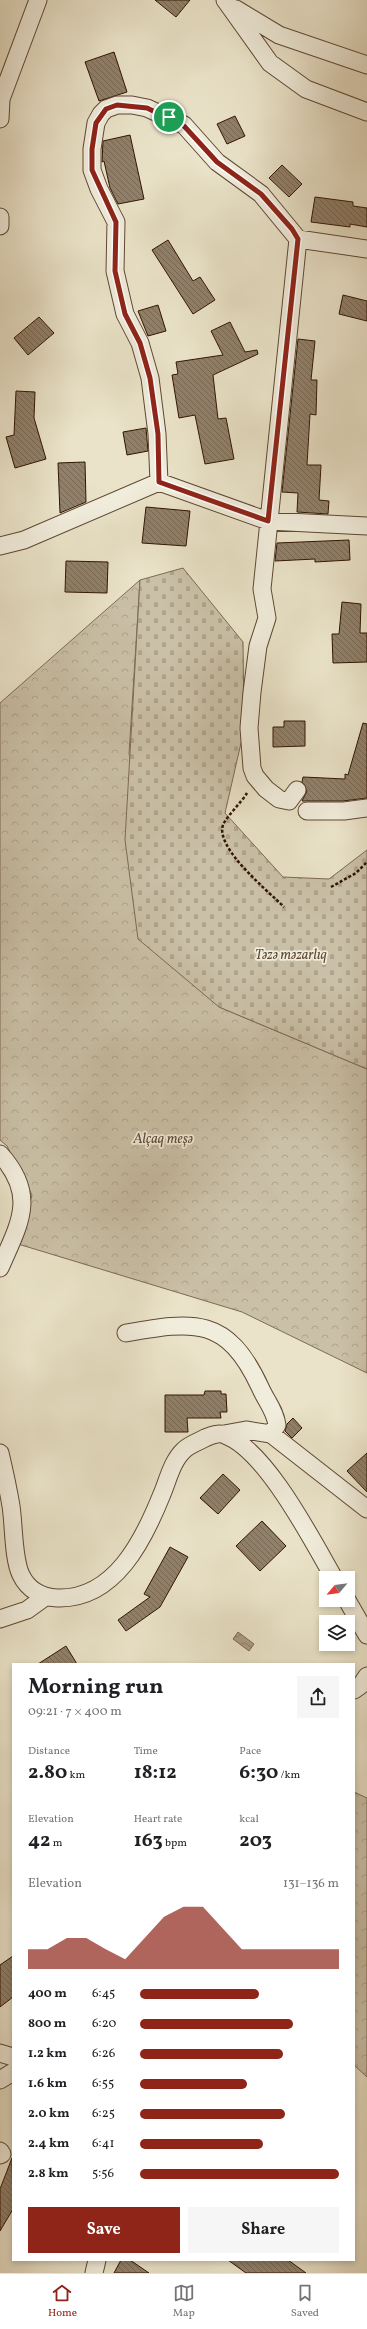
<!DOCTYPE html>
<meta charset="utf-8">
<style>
:root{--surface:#fff;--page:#f6f6f6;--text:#202124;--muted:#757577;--line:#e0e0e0;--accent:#8f2418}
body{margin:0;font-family:Vollkorn,serif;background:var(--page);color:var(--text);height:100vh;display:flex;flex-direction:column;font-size:15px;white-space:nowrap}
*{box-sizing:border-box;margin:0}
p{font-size:13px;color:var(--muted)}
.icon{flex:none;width:22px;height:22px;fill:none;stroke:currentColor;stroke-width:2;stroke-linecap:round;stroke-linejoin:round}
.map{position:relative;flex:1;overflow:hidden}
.panel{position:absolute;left:12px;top:1663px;width:343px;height:598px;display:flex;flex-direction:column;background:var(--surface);border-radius:0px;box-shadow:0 2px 6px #0003}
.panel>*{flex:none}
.needle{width:26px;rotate:241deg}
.tools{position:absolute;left:319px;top:1571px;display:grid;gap:8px}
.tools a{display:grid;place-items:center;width:36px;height:36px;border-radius:0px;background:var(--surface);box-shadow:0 2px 6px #0003;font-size:20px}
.pin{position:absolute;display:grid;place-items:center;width:34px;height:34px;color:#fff;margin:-17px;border:2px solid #fff;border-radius:50%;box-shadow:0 1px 4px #0007}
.round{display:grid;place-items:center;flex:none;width:42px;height:42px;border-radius:0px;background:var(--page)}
.head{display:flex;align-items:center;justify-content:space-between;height:68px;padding:0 16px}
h1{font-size:22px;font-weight:700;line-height:30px}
.stats{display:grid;grid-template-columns:repeat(3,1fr);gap:6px;height:68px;padding:4px 16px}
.stats div{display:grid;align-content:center}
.stats b{font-size:20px;font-weight:700}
.stats small{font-size:11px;font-weight:400}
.stats p{font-size:11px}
.chart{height:112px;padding:8px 16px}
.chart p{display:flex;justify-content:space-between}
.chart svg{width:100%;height:72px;margin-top:4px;fill:var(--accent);opacity:.7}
.button{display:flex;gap:8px;margin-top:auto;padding:8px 16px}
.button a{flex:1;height:46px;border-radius:0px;background:var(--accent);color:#fff;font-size:16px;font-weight:700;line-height:46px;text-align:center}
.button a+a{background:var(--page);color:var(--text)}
ul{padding:0 16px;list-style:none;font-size:13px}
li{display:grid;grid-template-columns:64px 48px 1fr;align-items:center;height:30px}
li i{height:10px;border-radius:5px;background:var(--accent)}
.tabs{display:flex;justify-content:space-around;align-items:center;height:56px;border-top:1px solid var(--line);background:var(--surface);font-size:11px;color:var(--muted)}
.tabs a{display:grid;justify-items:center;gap:2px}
.tabs .current{color:var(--accent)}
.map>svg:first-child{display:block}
.forest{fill:url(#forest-crowns);stroke:#7d6a55}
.cemetery{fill:url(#cemetery-stones);stroke:#7d6a55}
.water{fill:url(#water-waves);stroke:#7a6752}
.building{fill:url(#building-back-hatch);stroke:#301503}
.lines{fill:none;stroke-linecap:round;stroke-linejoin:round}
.minor-casing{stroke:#5e4834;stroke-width:19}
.path{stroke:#301503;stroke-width:2.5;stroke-dasharray:3 2;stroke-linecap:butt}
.minor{stroke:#f1eddc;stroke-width:17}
.route-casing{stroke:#fff;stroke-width:8}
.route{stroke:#8f2418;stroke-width:5}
.labels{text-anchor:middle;stroke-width:3.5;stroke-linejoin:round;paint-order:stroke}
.park-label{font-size:14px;font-style:italic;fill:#5e4834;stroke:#f1eddc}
</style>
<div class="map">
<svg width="367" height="2273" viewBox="0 0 367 2273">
<defs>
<pattern id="forest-crowns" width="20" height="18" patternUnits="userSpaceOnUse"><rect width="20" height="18" fill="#cac0a7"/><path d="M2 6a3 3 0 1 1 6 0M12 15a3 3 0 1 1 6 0" fill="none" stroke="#aea48e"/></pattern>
<pattern id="cemetery-stones" width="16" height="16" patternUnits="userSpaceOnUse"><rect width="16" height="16" fill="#cac0a7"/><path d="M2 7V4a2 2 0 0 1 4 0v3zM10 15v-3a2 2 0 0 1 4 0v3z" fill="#aea48e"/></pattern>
<pattern id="water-waves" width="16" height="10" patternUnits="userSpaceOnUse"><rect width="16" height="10" fill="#ab9d86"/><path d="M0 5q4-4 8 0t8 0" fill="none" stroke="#8c7f6b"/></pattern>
<pattern id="building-back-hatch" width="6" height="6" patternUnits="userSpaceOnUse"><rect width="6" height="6" fill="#91806a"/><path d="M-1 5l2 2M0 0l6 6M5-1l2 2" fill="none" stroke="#776855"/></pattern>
</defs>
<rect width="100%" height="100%" fill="#eae3c9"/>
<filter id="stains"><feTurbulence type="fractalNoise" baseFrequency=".005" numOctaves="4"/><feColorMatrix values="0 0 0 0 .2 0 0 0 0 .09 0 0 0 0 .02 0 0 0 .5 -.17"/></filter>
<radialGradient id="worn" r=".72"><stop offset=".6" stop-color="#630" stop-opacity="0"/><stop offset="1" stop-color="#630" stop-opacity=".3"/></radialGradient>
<path class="forest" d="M140 580 129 754 219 1007 367 1069V1373L242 1312 18 1244 32 1195 7 1146 0 1140V703Z
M354 1792 367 1798V2077L354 2065Z"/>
<path class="cemetery" d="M183 568 243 642 244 730 225 813 283 877 329 879 367 850V1069L219 1007 138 939 125 840 140 580Z"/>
<path class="water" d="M238 1632 254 1644 249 1651 233 1639Z"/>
<path class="building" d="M155 0H190L176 17Z
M114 52 127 92 99 101 85 62Z
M235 116 245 136 227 144 217 124Z
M130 135 144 199 118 204 110 188 104 161 102 162 103 141Z
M282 165 302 184 289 197 269 178Z
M315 197 353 202V206L367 208V227L350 224V227L311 222Z
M168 240 193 281 200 277 215 300 193 314 152 250Z
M343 295 367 301V321L339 314Z
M158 305 166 331 148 336 138 311Z
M39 317 54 333 28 355 14 338Z
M230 322 245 352 257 350 258 354 213 375 218 419 226 418 234 459 205 464 195 415 179 418 172 375 178 374 176 362 223 355 211 331Z
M298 339 315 341 311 380H317L316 415 310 414 307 465H321L319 500 329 501 328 514 297 512 298 493 282 492Z
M16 391 35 392 34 418 46 459 15 468 6 437 14 435Z
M146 428 148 451 127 455 123 432Z
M85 462 86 502 60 513 58 463Z
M146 507 190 511 186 546 142 543Z
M349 540 350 560 315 562V559L275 561 277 543Z
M66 561 108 562 107 593 65 592Z
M342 602 361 604 360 633H367V662L333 663 332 634H339Z
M284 721H305V746L273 747V727H284Z
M363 723 367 724V798L343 801H302L307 791 302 782 303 777 345 779V774L348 775Z
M205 1391H221V1394H226L227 1412H220L221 1418H187L188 1432H165V1395H204Z
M293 1418 302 1428 292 1438 285 1431 287 1424Z
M367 1453V1492L347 1471Z
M223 1474 240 1490 218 1514 200 1498Z
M262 1521 286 1546 260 1571 236 1546Z
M170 1547 188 1557 160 1607 126 1631 118 1620 150 1597 144 1594Z
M66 1646 77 1664H38Z
M13 1956V1997L0 2007V1965Z
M12 2158 13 2209 0 2231V2189Z
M121 2260H130L149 2273H114Z
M228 2260H288L306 2273H246Z"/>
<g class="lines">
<g class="minor-casing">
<path id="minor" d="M225 0 270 63 306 89 367 112
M236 9 279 35 367 65
M0 119 1 99 38 0
M0 217V226
M298 239 367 249
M159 482 157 434 150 378 140 343 125 314 115 271 116 222 99 189 92 170V149L96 123 101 114 106 109 117 105H132L147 108 184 125 217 162 261 194 298 239 262 589 267 618 258 646 252 692 249 728 252 768 255 776 266 789 279 799 289 801 297 790
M0 546 24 540 159 482 268 521 367 526
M307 811H344L367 808
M0 1154C38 1196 19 1224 0 1268
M126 1333C194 1321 227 1316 260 1387 266 1401 275 1410 277 1425L271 1434
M224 1434 246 1430 271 1434 367 1509
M0 1453C4 1470 8 1488 11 1506 14 1525 13 1559 21 1575 28 1590 42 1597 57 1598 115 1600 144 1539 162 1494 168 1480 172 1461 184 1450 189 1445 198 1442 205 1438 210 1436 219 1432 225 1435 266 1450 312 1540 334 1578
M347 1600 367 1635
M0 1619 27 1610 45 1597
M354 1690 361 1685 367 1676
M0 2053 13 2057
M0 2080 13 2072
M0 2151 2 2154 0 2155
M94 2273 97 2260"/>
</g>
<path class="path" d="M247 793C241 803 226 817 223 825 215 848 268 891 284 907
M331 887 356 873 367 862"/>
<use href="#minor" class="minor"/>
</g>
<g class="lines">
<g class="route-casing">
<path id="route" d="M117 105 147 108 184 126 217 162 261 194 292 229 298 239 268 521 159 482 158 434 150 378 140 343 125 314 115 271 116 222 92 170V149L96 123 106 109Z"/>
</g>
<use href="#route" class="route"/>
</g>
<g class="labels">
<g class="park-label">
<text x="291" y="959">Təzə məzarlıq</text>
<text x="163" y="1143">Alçaq meşə</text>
</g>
</g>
<rect width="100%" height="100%" filter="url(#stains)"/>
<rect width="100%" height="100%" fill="url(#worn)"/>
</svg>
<div class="tools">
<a><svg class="needle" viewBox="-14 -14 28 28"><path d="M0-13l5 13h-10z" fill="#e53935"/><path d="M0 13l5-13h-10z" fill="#757577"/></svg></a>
<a><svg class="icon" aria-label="layers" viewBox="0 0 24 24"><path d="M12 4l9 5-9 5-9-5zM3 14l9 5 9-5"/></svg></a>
</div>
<div class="pin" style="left:169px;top:117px;background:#1e9e55"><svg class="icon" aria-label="arrive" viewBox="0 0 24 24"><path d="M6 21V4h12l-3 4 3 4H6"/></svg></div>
<section class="panel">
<div class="head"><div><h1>Morning run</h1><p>09:21 · 7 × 400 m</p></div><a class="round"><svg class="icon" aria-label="share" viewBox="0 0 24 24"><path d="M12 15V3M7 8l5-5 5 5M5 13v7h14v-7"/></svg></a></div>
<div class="stats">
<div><p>Distance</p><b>2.80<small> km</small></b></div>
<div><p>Time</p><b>18:12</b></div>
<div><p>Pace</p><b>6:30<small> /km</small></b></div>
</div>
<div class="stats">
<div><p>Elevation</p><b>42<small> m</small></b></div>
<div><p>Heart rate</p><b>163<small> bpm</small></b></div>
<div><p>kcal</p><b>203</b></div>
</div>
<div class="chart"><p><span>Elevation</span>131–136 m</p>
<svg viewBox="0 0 160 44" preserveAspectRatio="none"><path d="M0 44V32L10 32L20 25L30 25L40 32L50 38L60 25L70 12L80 6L90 6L100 19L110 32L120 32L130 32L140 32L150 32L160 32V44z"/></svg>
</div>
<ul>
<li><b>400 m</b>6:45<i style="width:60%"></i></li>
<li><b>800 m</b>6:20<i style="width:77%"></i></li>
<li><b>1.2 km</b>6:26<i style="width:72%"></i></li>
<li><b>1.6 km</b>6:55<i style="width:54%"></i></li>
<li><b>2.0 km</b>6:25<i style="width:73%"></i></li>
<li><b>2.4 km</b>6:41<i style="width:62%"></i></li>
<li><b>2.8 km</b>5:56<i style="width:100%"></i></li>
</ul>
<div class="button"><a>Save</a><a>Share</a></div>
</section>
</div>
<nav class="tabs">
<a class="current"><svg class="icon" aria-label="home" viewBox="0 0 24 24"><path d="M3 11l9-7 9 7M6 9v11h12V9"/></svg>Home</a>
<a><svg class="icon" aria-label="map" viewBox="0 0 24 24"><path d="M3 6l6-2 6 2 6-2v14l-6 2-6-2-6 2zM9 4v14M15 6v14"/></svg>Map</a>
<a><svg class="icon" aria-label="saved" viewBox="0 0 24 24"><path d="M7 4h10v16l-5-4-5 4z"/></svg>Saved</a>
</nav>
